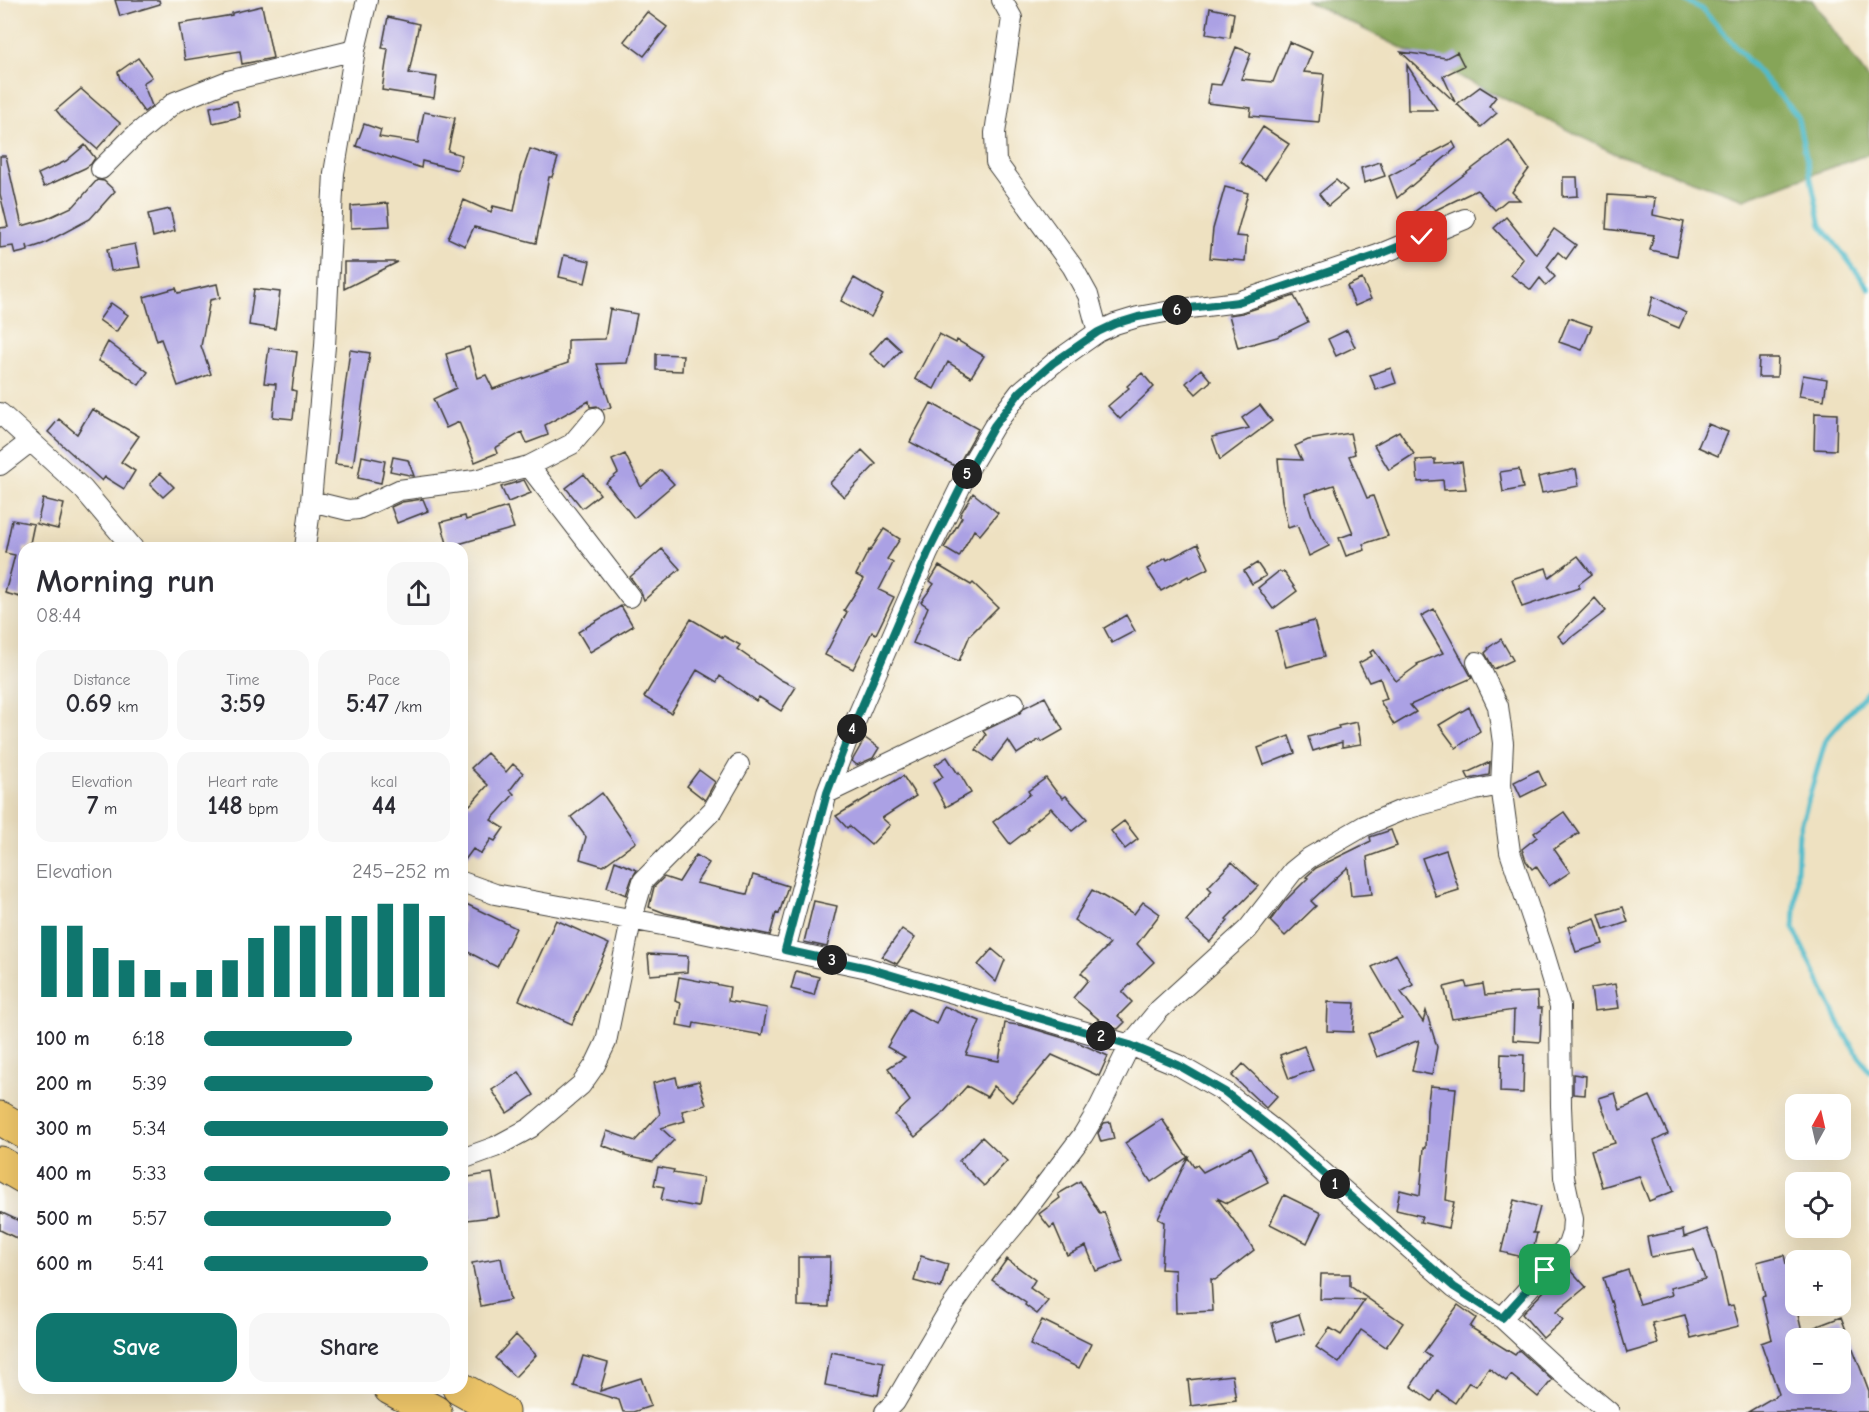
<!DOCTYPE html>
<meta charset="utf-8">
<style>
:root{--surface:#fff;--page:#f7f7f7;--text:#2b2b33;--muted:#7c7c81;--accent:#0f766e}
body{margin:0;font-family:"Comic Neue",sans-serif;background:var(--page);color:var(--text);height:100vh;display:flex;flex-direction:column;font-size:22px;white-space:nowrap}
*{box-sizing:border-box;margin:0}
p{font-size:20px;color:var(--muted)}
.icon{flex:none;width:33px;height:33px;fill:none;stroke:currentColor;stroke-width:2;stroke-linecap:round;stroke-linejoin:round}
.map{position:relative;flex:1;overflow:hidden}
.panel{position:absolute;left:18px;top:542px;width:450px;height:852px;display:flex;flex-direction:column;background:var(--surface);border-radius:18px;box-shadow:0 6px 24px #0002}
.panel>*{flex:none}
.needle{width:39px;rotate:8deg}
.controls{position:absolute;left:1785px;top:1094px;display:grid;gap:12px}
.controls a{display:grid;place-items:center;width:66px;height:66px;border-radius:12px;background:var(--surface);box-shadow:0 6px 24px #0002;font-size:30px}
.pin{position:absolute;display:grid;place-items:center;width:51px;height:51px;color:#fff;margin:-26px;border-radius:12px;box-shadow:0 3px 9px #0006}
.km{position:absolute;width:30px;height:30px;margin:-15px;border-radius:50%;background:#222;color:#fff;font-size:16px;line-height:30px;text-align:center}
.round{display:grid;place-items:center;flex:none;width:63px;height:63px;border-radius:18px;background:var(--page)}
.summary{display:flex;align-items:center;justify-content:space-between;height:102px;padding:0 18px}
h1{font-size:33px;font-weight:700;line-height:45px}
.stats{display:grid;grid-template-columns:repeat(3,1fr);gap:9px;height:102px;padding:6px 18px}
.stats div{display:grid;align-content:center;border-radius:15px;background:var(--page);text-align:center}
.stats b{font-size:26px;font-weight:700}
.stats small{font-size:16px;font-weight:400}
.stats p{font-size:16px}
.chart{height:168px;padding:12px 18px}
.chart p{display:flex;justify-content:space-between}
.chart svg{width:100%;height:108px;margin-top:6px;stroke:var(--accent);stroke-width:6}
.primary-button{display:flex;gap:12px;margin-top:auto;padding:12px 18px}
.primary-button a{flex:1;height:69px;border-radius:18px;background:var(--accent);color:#fff;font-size:24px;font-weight:700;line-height:69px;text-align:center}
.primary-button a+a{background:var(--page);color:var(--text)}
ul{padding:0 18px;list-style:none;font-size:20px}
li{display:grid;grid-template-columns:96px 72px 1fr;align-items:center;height:45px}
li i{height:15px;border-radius:8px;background:var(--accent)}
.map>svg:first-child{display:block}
.forest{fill:#86a558;stroke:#51603a;stroke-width:1.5}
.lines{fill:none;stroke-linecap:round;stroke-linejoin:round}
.stream{stroke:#4fbbca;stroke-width:5}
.building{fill:#aba1e4;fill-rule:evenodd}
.street-casing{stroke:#3c3a35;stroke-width:22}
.highway-casing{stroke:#3c3a35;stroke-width:35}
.street{stroke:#fff;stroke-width:20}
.highway{stroke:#edc569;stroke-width:33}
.route-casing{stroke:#fff;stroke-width:12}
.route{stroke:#0f766e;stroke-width:8}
</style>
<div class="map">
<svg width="1869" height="1412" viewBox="0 0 1869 1412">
<rect width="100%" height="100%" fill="#fdfcf7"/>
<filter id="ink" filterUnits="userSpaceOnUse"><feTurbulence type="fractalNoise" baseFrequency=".0167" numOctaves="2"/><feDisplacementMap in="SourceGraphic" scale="12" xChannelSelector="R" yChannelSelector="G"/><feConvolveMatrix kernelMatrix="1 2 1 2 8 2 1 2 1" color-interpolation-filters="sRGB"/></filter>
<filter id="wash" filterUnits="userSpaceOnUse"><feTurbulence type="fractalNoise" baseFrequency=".008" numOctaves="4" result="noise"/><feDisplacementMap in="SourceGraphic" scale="24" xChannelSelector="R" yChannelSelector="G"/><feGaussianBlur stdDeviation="1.35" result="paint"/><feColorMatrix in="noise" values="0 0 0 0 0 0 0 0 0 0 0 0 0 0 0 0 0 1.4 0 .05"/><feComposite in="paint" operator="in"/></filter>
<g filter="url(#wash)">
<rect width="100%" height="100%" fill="#eee1c1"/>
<path class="forest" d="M1305 0H1812L1869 80V154L1744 199 1616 154Z"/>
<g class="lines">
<path class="stream" d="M1685 0 1703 10 1797 115 1821 225 1869 288
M1869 690 1826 739 1799 832 1794 929 1845 1035 1869 1071"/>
</g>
<g id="blocks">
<path class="building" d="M115 0H159L160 4 120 16Z
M262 6 273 58 242 64 240 51 185 60 179 24 232 15V13Z
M1210 8 1234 13 1230 38 1206 34Z
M647 12 667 27 644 56 624 41Z
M388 17 419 24 409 73 437 77 434 98 382 90 388 49 382 48Z
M1289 42 1312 52 1304 72 1324 74 1319 122 1250 116 1251 108 1207 103 1210 84 1221 85 1236 47 1251 53 1241 79 1273 82Z
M1401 52 1446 58 1457 52 1464 66 1443 76 1455 102Z
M138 58 152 77 143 83 152 106 144 112 120 79 118 72Z
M1407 65 1437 110H1408Z
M1480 87 1496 97 1489 106 1497 113 1481 127 1457 104Z
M81 89 120 123 97 149 65 121 56 110Z
M237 101 240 117 213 123 210 107Z
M424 112 455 118 448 151 462 155 458 170 422 161 421 168 356 146 364 124 381 130 379 137 418 143Z
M1263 127 1289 144 1265 179 1240 162Z
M1509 141 1529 169 1512 192 1520 200H1507L1495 210 1477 190 1417 219 1413 213Z
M1453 142 1456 148 1397 198 1389 176Z
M85 145 95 158 91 164 85 168 44 187 38 174 66 161Z
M530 149 558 158 552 177H549L536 243 474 227 465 246 448 238 464 200 491 212 493 206 514 211 521 176Z
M0 156H6L22 226 46 219 74 206 97 180 104 181 115 191 90 219 43 244 28 249 27 245 28 251 15 254 13 246 0 248V228L8 227 0 194Z
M1380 162 1385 176 1364 183 1361 168Z
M1563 177H1577L1578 196 1563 197Z
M1336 180 1347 190 1328 206 1319 194Z
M1225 187 1248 193 1236 236 1247 237 1245 261 1210 258 1213 229Z
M1608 195 1655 198 1653 215 1684 222 1677 256 1650 250 1654 235 1606 229Z
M388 203 390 226 351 228V206Z
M170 209 175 231 153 237 148 214Z
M1506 217 1536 254 1554 229 1576 245 1566 259 1558 252 1547 267 1555 277 1546 285 1540 278 1531 290 1511 275 1523 259 1494 228Z
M135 244 140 267 111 271 107 249Z
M564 255 590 261 585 283 559 277Z
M344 262H398L344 289Z
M854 278 883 295 871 317 841 301Z
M1362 279 1371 299 1355 306 1347 286Z
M217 284 220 298 210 300 201 346 211 374 178 386 161 339 157 341 144 297 176 288 178 293Z
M254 289 280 292 275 329 249 325Z
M1294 296 1308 322 1277 337 1238 348 1229 315 1242 313Z
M1653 296 1686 313 1679 328 1648 315Z
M111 303 128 315 116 332 99 320Z
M610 309 637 314 627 363 597 364 611 407 602 410 597 406 590 407 589 401 545 425 548 435 527 443 522 432 495 448 497 453 475 462 459 422 446 428 433 399 456 388 446 354 469 347 478 378 486 375 493 389 568 363V340L605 339Z
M1569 318 1592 326 1582 350 1559 342Z
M1347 330 1355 347 1336 356 1328 339Z
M939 334 956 343 957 340 984 356 971 377 948 362 934 389 915 379Z
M886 336 901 350 885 368 870 354Z
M108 342 148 372 139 385 121 372 98 361Z
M269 348 297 352 292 390 296 391 293 419 273 417 276 384 264 383Z
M350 350 370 353 353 466 335 464Z
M656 354 683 355 682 371 656 370Z
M1759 358H1778L1777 377H1758Z
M1391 368 1396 383 1376 390 1370 375Z
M1201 369 1211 381 1196 394 1186 383Z
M1142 373 1154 387 1120 419 1108 406 1129 388 1127 386Z
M1803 375 1827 379 1824 400 1799 396Z
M931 403 978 429 957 467 910 442Z
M1260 405 1272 421 1220 460 1212 437 1249 428 1242 418Z
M92 409 139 436 121 462 135 471 124 489 105 477 102 481 48 432 59 419 77 434Z
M1815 413 1837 414 1836 450 1814 449Z
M1708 424 1728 432 1718 456 1698 447Z
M1399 431 1414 454 1389 470 1374 445Z
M1350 433 1355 454 1349 456 1367 498 1373 496 1388 536 1363 544 1365 550 1346 556 1339 538 1353 533 1334 485 1305 494 1312 516 1329 546 1309 556 1297 525 1288 528 1282 500 1278 459 1302 460 1295 446 1308 440Z
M862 450 876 464 844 497 830 483Z
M625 454 641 487 661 470 674 484 634 518 606 483 618 473 612 460Z
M362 456 385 461 381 483 358 478Z
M393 457 408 460 414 476 390 471Z
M1435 459V464L1462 462 1466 489 1444 490 1443 480 1418 482 1416 460Z
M1519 469 1523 488 1503 492 1500 472Z
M1576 469 1579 486 1542 493 1538 477Z
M160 473 174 487 163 497 150 484Z
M584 474 600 494 582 508 566 488Z
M524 480 531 493 508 502 501 487Z
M973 493 998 513 980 535 974 530 959 557 944 548 962 517 960 516 961 513Z
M43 499 64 504 58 529 37 524Z
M423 499 428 511 397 523 391 507 402 502Z
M507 507 514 528 448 547 441 522 465 516 466 520Z
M12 520 34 524 29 548H24V581L20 597 5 593 15 555 5 553Z
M884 529 900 539 887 559 893 563 879 590 894 597 876 634 872 632 853 669 825 655 847 612 844 610 864 579 856 575 869 550 870 551Z
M1198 544 1209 568 1189 578 1188 576 1161 591 1147 569 1166 558 1167 560Z
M662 549 680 569 644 600 640 590 630 577Z
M1578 556 1592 574 1579 584V588L1522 607 1512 579 1546 568 1549 577Z
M1257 563 1266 576 1252 584 1244 571Z
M939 566 971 585 973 583 998 607 970 635 959 661 913 643 928 607 921 602 934 584 930 581Z
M1278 572H1284L1297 591 1273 609 1258 588Z
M1595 598 1606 611 1564 643 1558 636Z
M621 606 633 626 590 652 578 632Z
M1434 609 1472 678 1410 705 1416 712 1394 725 1380 701 1387 699 1380 678 1369 682 1359 663 1372 656 1370 652 1374 650 1396 681 1418 665 1417 664 1443 653 1421 616Z
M1126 615 1135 631 1112 643 1104 628Z
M691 619 723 638 724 636 740 645 737 649 781 680 796 687 781 711 759 697 756 701 720 676 717 682 697 670 671 713 644 697Z
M1314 621 1324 657 1286 667 1276 631Z
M1501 639 1513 660 1494 669 1485 653 1489 649 1488 648Z
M1045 697 1063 730 1042 742 1040 739 1017 754 1008 740 992 761 976 750 986 735 983 731 1019 714 1025 707Z
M1469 707 1480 731 1456 748 1439 725Z
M1357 722 1361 744 1342 747V742L1313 751 1308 737 1339 728 1338 726Z
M1289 736 1295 753 1264 765 1258 748Z
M865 738 879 748 873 758 857 765 852 761Z
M487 753 506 772 513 764 523 773 510 790 514 794 491 820 504 828 495 841 491 839 481 854 473 849 462 864V799L470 805 488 785 471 768Z
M947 757 958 774 959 772 971 793 946 807 933 783 943 777 935 765Z
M1490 762 1489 775 1469 779 1466 773Z
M699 770 715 782 705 800 687 786Z
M1538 770 1545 785 1521 797 1514 782Z
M903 776 916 796 882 818 890 825 871 845 849 826 847 828 836 816Z
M1046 778 1055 790 1063 798 1066 796 1087 819 1072 831 1051 808 1027 828 1028 830 1010 844 993 822 1030 794 1028 791Z
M602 793 636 842 603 866 580 859 586 837 571 817Z
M1564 812 1579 833 1554 849 1570 872 1549 886 1536 866 1532 869 1526 861 1522 849 1537 837 1534 833Z
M1124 821 1138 839 1125 849 1111 831Z
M1391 830 1397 846 1367 857 1372 894 1351 896 1348 867 1311 901 1316 906 1285 936 1270 921 1285 901 1308 878 1306 877 1316 868 1371 841 1370 837Z
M1446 850 1459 890 1436 897 1422 858Z
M696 855 709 863 696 883 747 894 753 875 788 886 779 914 776 913 770 935 665 913 649 907 654 887 664 877 679 882Z
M615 861 637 870 632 878 626 895 607 887Z
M1232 862 1258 886 1226 919 1228 921 1210 942 1186 921 1212 891 1208 887Z
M1092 890 1134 914 1143 902 1160 914 1137 944 1154 962 1122 992 1132 1002 1118 1016 1125 1022 1118 1029 1107 1026 1073 998 1088 980 1081 973 1110 944 1074 920Z
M814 901 837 906 827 947 804 942Z
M462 902 516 928 497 967 462 949Z
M1623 907 1628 922 1604 930 1599 914Z
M1595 918 1603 944 1576 952 1568 927Z
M556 920 609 944 572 1024 519 1000Z
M902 929 915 938 897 964 882 957Z
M992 949 1005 960 996 982 978 965Z
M648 954 688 956 687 972 650 975Z
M1396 954 1413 985 1401 992 1423 1022 1426 1011 1437 1047 1432 1075 1412 1071 1419 1040 1377 1057 1368 1034 1402 1019 1372 967Z
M796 971 819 977 814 995 791 989Z
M679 977 730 987 728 1001 767 1008 762 1035 694 1023 693 1028 677 1025 681 1003 675 1001Z
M1465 982 1467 987 1483 984 1485 995 1537 992 1538 1008H1542L1540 1042 1513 1040 1514 1010 1452 1019 1444 987Z
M1615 984 1619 1008 1594 1011 1591 988Z
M1328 1002 1355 1003 1353 1032 1327 1031Z
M944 1006 980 1021 966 1055 999 1061 1005 1023 1024 1026 1077 1042 1108 1056 1099 1076 1052 1055 1012 1102 994 1086 987 1097 967 1086 942 1114 915 1137 895 1115 910 1101 888 1068 905 1057 887 1047 909 1009 936 1024Z
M1304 1046 1313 1070 1289 1079 1280 1055Z
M1501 1054 1524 1055 1523 1093 1500 1092Z
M1243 1064 1277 1096 1266 1108 1232 1076Z
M519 1072 534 1095 507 1113 492 1090Z
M1573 1074 1586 1076 1585 1095 1573 1094Z
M676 1077 678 1086 699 1081 706 1105 682 1111 685 1121 661 1128 674 1140 653 1162 625 1156V1154L602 1145 607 1131 635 1141 660 1114 653 1083Z
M1430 1086 1456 1088 1446 1200 1454 1202 1448 1228 1420 1222 1422 1216 1396 1210 1400 1190 1420 1195 1424 1148H1426L1427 1109Z
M1615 1093 1620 1110 1650 1096 1668 1134 1654 1141 1674 1191 1649 1201 1639 1176 1602 1187 1591 1150 1615 1143 1599 1098Z
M1162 1119 1194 1167 1197 1165 1203 1172 1250 1148 1268 1182 1227 1203 1217 1198 1244 1234 1254 1250 1215 1280 1211 1279 1213 1311 1176 1313 1175 1270 1161 1269 1164 1222 1158 1219 1188 1157 1151 1182 1125 1143Z
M1110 1122 1114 1139 1101 1142 1098 1133 1104 1123Z
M982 1137 1007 1161 984 1186 959 1161Z
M658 1167 674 1170 673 1173 703 1178 698 1207 661 1200 664 1187 654 1185Z
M492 1173 499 1216 467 1220 462 1178Z
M1080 1181 1100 1214 1104 1212 1123 1261 1096 1271 1086 1246 1067 1255 1054 1225 1050 1228 1039 1214 1060 1198 1058 1194Z
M1284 1195 1321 1213 1307 1243 1270 1224Z
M1514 1200 1540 1207 1533 1233H1537L1531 1259 1501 1252Z
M0 1212 24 1223V1242L0 1230Z
M1707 1229 1716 1254 1728 1306 1733 1305 1739 1326 1691 1338 1685 1315 1652 1323 1658 1344 1627 1353 1612 1301 1611 1302 1603 1278 1628 1270 1640 1304 1672 1295 1670 1288 1705 1279 1694 1249 1651 1257 1647 1237 1683 1230 1684 1237Z
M1784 1255 1802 1332 1841 1317 1869 1391V1412H1748L1779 1394 1761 1343 1772 1339 1762 1297 1765 1296 1757 1262ZM1796 1338H1840V1383H1796Z
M921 1256 948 1264 941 1288 914 1281Z
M798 1257H830L829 1307 798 1306Z
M501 1258 510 1300 481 1306 472 1263Z
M1007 1259 1035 1280 1030 1288 1048 1301 1037 1314 1025 1305 1026 1303 992 1280Z
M1568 1267 1586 1287 1556 1312 1563 1320 1543 1338 1522 1314 1546 1289 1553 1280Z
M1321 1274H1350V1286L1403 1323 1386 1347 1361 1330 1339 1363 1316 1347 1330 1328 1341 1335 1365 1300 1320 1299Z
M1458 1305 1476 1318 1470 1327 1515 1355 1519 1350 1552 1380 1538 1397 1511 1375 1506 1381 1489 1368 1476 1386 1469 1382 1455 1403 1438 1391 1432 1401 1411 1386 1431 1357 1424 1352Z
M1299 1314 1305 1333 1277 1341 1272 1323Z
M1042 1320 1091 1344 1079 1368 1030 1345Z
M516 1335 536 1355 515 1377 495 1358Z
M831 1352 884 1362 878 1395 825 1385Z
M583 1356 608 1363 600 1391 641 1378 651 1406 633 1412H623L619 1400 574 1386Z
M1232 1375 1236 1400 1191 1406 1188 1380Z"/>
</g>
</g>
<g filter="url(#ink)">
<use href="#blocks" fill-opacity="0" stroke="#3c3a35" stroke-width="1.5"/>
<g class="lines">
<g class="street-casing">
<path id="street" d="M1002 0 1012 18 995 133 996 162 1072 266 1088 295 1098 332
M101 169 132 138 175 102 228 81 355 50
M0 413 83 489 133 548
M0 465 31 441
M529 466 630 597
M311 501 348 510 358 509 399 490 475 480 529 466 572 444 594 418
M305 548 311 501 325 346 334 173 355 50 367 0
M1477 662 1498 706 1503 743 1501 785 1510 852 1543 950 1560 1006 1561 1106 1564 1177 1573 1219 1572 1233 1568 1245 1502 1318
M827 793 1014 703
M462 882 495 894 689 930 868 968 1130 1045 1178 1065 1225 1092 1279 1134 1454 1287 1502 1318 1555 1367 1609 1412
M785 950 827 793 846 743 928 553 971 465 994 426 1020 392 1054 363 1098 332 1115 324 1138 317 1182 309 1238 302 1378 255 1465 219
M462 1159 495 1147 530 1128 581 1085 595 1065 606 1042 631 921 643 881 713 810 739 765
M885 1412 895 1402 948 1312 981 1265 1017 1222 1083 1135 1098 1110 1130 1045 1159 1010 1248 929 1293 871 1309 858 1364 826 1402 810 1475 790 1501 785"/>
</g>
<g class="highway-casing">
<path id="highway" d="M0 1118 24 1132
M0 1163 24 1177
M390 1388 435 1412
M459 1388 502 1412"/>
</g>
<use href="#street" class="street"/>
<use href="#highway" class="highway"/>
</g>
</g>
<g class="lines" filter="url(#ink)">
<g class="route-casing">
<path id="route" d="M1422 237 1378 255 1238 302 1182 309 1138 317 1115 324 1098 332 1053 363 1020 392 994 426 972 465 928 553 846 743 827 793 785 950 868 968 1130 1045 1178 1065 1225 1092 1279 1134 1454 1287 1502 1318 1545 1270"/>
</g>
<use href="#route" class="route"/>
</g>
</svg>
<div class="controls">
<a><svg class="needle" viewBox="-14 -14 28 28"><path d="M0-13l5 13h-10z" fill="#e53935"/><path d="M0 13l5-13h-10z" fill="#7c7c81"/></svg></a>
<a><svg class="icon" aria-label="locate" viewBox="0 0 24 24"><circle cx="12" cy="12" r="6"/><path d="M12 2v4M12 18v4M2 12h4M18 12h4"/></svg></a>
<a>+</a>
<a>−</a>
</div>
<div class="pin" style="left:1545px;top:1270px;background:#1e9e55"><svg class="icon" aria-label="arrive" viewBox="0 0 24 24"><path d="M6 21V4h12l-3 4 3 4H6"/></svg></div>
<div class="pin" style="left:1422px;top:237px;background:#d93025"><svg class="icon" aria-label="check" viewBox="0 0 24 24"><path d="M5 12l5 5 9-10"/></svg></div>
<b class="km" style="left:1335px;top:1184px">1</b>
<b class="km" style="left:1101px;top:1036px">2</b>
<b class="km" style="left:832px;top:960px">3</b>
<b class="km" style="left:852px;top:729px">4</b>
<b class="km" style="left:967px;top:474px">5</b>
<b class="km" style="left:1177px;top:310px">6</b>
<section class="panel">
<div class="summary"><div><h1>Morning run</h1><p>08:44</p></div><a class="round"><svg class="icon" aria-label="share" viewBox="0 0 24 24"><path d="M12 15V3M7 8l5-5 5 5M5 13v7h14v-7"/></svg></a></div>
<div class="stats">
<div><p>Distance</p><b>0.69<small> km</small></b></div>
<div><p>Time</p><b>3:59</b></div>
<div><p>Pace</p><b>5:47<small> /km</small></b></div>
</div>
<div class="stats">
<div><p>Elevation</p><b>7<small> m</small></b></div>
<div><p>Heart rate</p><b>148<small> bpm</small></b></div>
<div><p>kcal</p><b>44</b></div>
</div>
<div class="chart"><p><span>Elevation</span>245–252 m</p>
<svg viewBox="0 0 160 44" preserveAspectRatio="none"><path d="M5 44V15M15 44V15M25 44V24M35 44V29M45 44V33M55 44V38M65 44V33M75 44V29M85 44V20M95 44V15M105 44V15M115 44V11M125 44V11M135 44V6M145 44V6M155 44V11"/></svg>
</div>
<ul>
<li><b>100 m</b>6:18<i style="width:60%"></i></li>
<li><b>200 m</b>5:39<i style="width:93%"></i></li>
<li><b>300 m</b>5:34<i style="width:99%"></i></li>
<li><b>400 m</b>5:33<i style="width:100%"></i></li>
<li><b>500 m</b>5:57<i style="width:76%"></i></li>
<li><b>600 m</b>5:41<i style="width:91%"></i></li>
</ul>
<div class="primary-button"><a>Save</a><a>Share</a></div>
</section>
</div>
